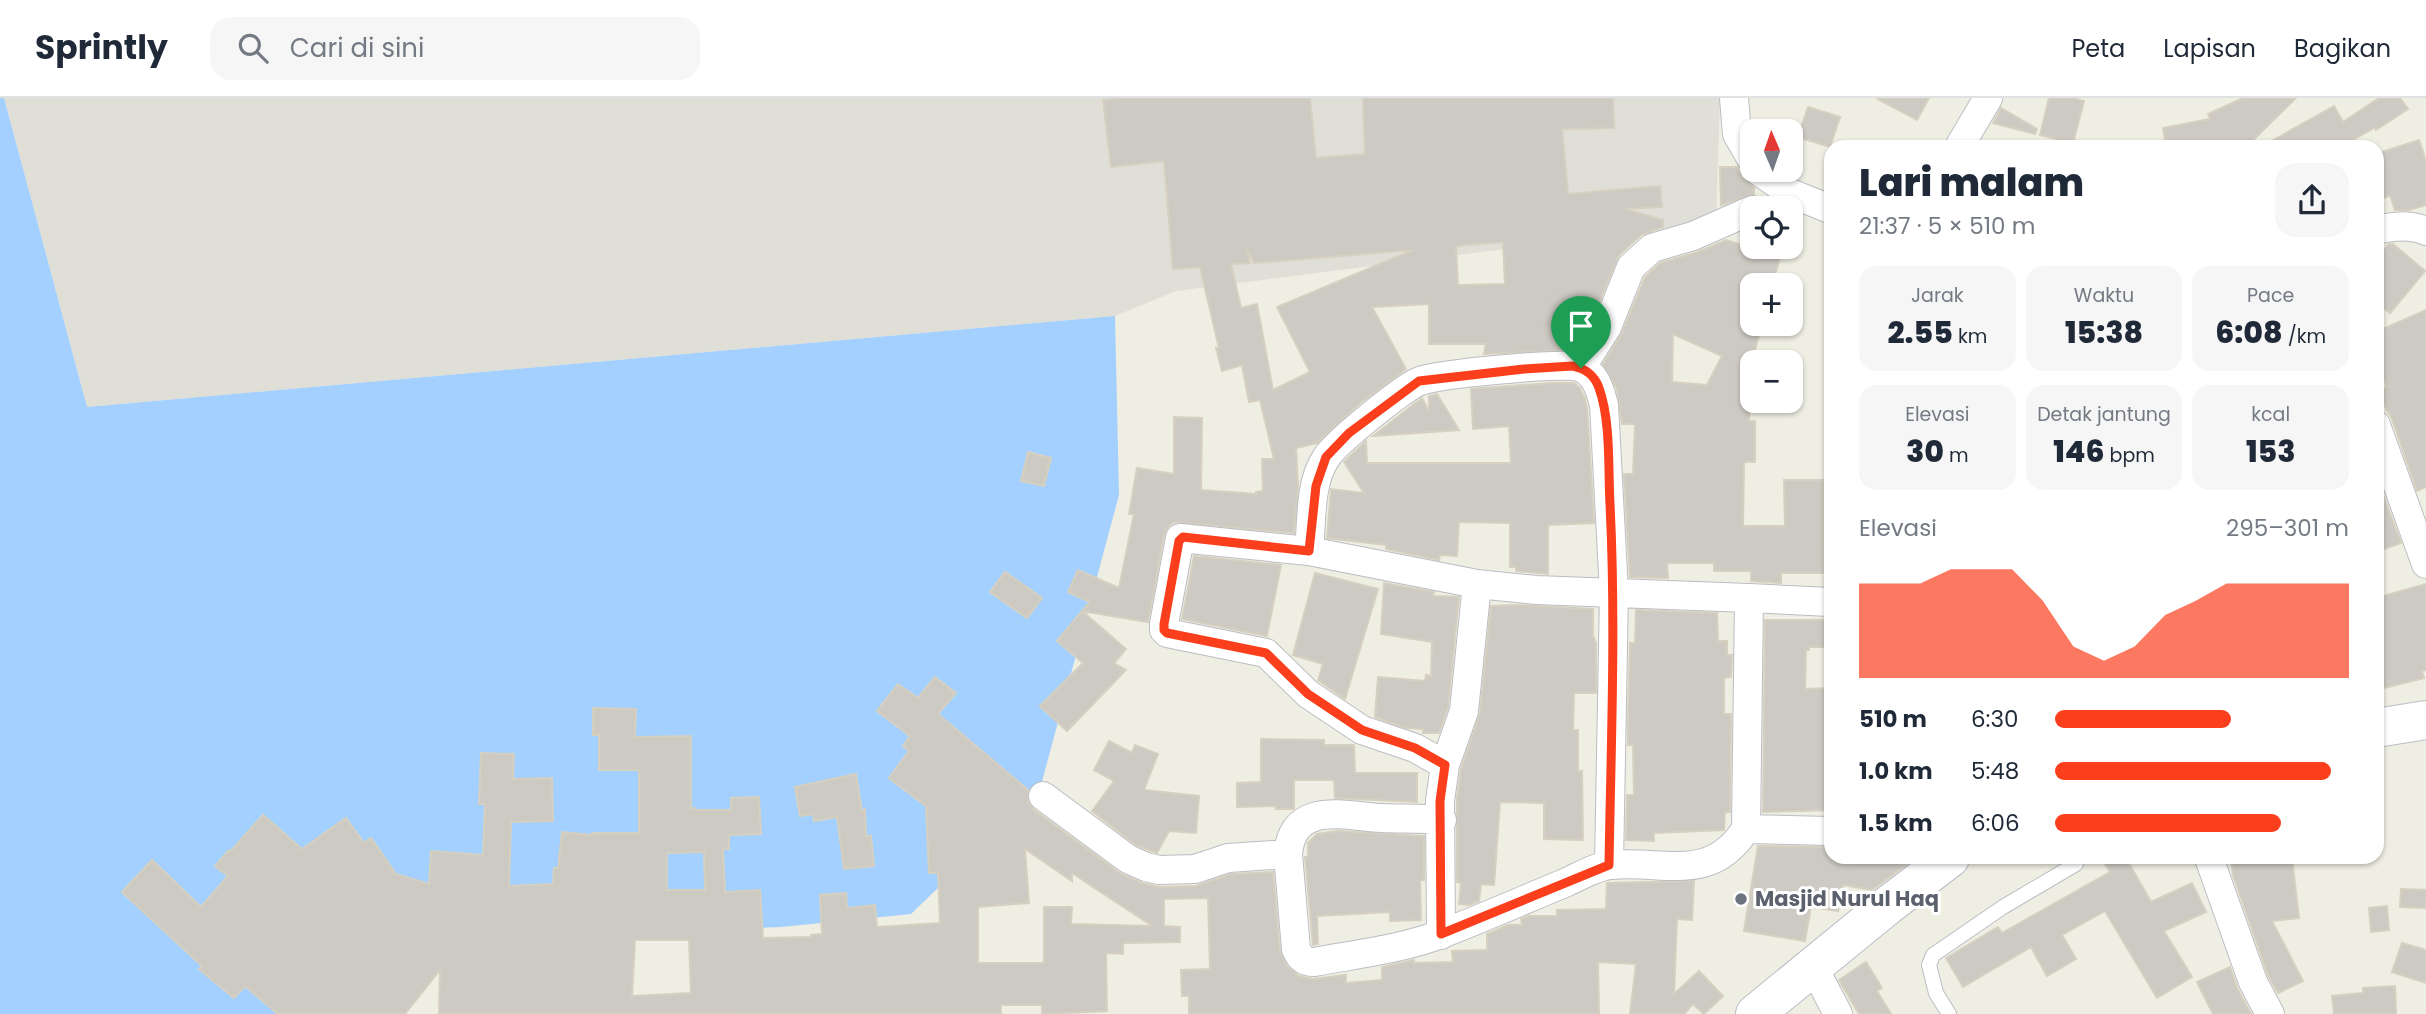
<!DOCTYPE html>
<html lang="id">
<meta charset="utf-8">
<style>
:root{--surface:#fff;--page:#f6f6f7;--text:#1f2937;--muted:#747a83;--line:#e0e1e3;--accent:#fb3f1d}
body{margin:0;font-family:Poppins,sans-serif;background:var(--page);color:var(--text);height:100vh;display:flex;flex-direction:column;font-size:26px;white-space:nowrap}
*{box-sizing:border-box;margin:0}
p{font-size:23px;color:var(--muted)}
.icon{flex:none;width:38px;height:38px;fill:none;stroke:currentColor;stroke-width:2;stroke-linecap:round;stroke-linejoin:round}
.map{position:relative;flex:1;overflow:hidden}
.drawer{position:absolute;left:1824px;top:42px;width:560px;height:724px;display:flex;flex-direction:column;background:var(--surface);border-radius:21px;box-shadow:0 2px 5px #0004}
.drawer>*{flex:none}
.needle{width:46px;rotate:358deg}
.tools{position:absolute;left:1740px;top:21px;display:grid;gap:14px}
.tools a{display:grid;place-items:center;width:63px;height:63px;border-radius:14px;background:var(--surface);box-shadow:0 2px 5px #0004;font-size:35px}
.pin{position:absolute;display:grid;place-items:center;width:60px;height:60px;color:#fff;margin:-72px -30px;border-radius:50% 50% 50% 0;rotate:-45deg;box-shadow:0 0 7px #0007}
.pin .icon{rotate:45deg}
.round{display:grid;place-items:center;flex:none;width:74px;height:74px;border-radius:21px;background:var(--page)}
.summary{display:flex;align-items:center;justify-content:space-between;height:119px;padding:0 35px}
h1{font-size:38px;font-weight:800;line-height:52px}
.stats{display:grid;grid-template-columns:repeat(3,1fr);gap:10px;height:119px;padding:7px 35px}
.stats div{display:grid;align-content:center;border-radius:18px;background:var(--page);text-align:center}
.stats b{font-size:30px;font-weight:800}
.stats small{font-size:19px;font-weight:400}
.stats p{font-size:19px}
.chart{height:196px;padding:14px 35px}
.chart p{display:flex;justify-content:space-between}
.chart svg{width:100%;height:126px;margin-top:7px;fill:var(--accent);opacity:.7}
ul{padding:0 35px;list-style:none;font-size:23px}
li{display:grid;grid-template-columns:112px 84px 1fr;align-items:center;height:52px}
li i{height:18px;border-radius:9px;background:var(--accent)}
header{display:flex;align-items:center;gap:42px;box-sizing:border-box;height:98px;padding:0 35px;background:var(--surface);border-bottom:2px solid var(--line)}
header strong{font-size:33px}
nav{display:flex;gap:38px;margin-inline-start:auto;font-size:24px}
.search{width:490px;height:63px;background:var(--page);display:flex;align-items:center;gap:18px;box-sizing:border-box;padding:0 24px;border-radius:21px;color:var(--muted);font-size:26px}
.map>svg:first-child{display:block}
.industrial{fill:#e0dfd7}
.water{fill:#a3d0ff}
.building{fill:#cccac2;stroke:#d5d0c0;stroke-width:2;fill-rule:evenodd}
.lines{fill:none;stroke-linecap:round;stroke-linejoin:round}
.lane-casing{stroke:#bbbdc3;stroke-width:16}
.street-casing{stroke:#bbbdc3;stroke-width:30}
.secondary-casing{stroke:#bbbec6;stroke-width:40}
.lane{stroke:#fff;stroke-width:14}
.street{stroke:#fff;stroke-width:28}
.secondary{stroke:#fff;stroke-width:38}
.route-casing{stroke:#fff;stroke-width:14}
.route{stroke:#fb3f1d;stroke-width:9}
.worship-dot{fill:#6b7280;stroke:#fff;stroke-width:2.5}
.labels{text-anchor:middle;stroke-width:6;stroke-linejoin:round;paint-order:stroke}
.worship-label{font-size:21px;font-weight:bold;fill:#5b616d;stroke:#fff;text-anchor:start}
</style>
<header>
<strong>Sprintly</strong>
<div class="search"><svg class="icon" aria-label="search" viewBox="0 0 24 24"><circle cx="10" cy="10" r="6"/><path d="M15 15l6 6"/></svg>Cari di sini</div>
<nav><a>Peta</a><a>Lapisan</a><a>Bagikan</a></nav>
</header>
<div class="map">
<svg width="2426" height="916" viewBox="0 0 2426 916">
<rect width="100%" height="100%" fill="#efeee3"/>
<path class="industrial" d="M4 0H1720L1716 124 1176 193 1115 218 87 309Z"/>
<path class="water" d="M0 0H4L87 309 1115 218 1119 397 1040 691 911 816 781 829 476 842 337 916H0Z"/>
<path class="building" d="M1121 0H1310L1316 60 1365 56 1363 0H1613L1614 30 1562 31 1568 96 1660 88 1662 109 1625 111 1663 122V129L1641 137 1619 157 1592 221 1573 252 1484 256 1486 246H1429V206L1372 209 1406 271 1360 305 1317 345 1296 350 1298 388 1294 435 1174 424 1168 429 1164 437 1148 524 1082 513 1090 504 1068 494 1078 472 1119 490 1134 416H1129L1137 370 1174 376V319L1202 320 1201 392 1256 396V394L1263 393 1262 361H1274L1260 302 1249 304 1242 267 1222 273 1216 250H1219L1200 169 1173 171 1164 63 1111 69 1103 2ZM1503 144 1505 186 1458 187 1456 148ZM1247 151 1254 165 1413 152 1277 209 1310 274 1273 292 1257 206 1241 210 1231 166 1250 165Z
M1876 0H1929L1917 22Z
M2049 0H2072L2084 3 2073 45 2040 37Z
M2243 0H2296L2246 49H2166L2163 30 2210 21 2208 16Z
M2379 0H2400L2408 11 2376 32V29L2340 49H2261L2334 8 2343 24Z
M1808 9 1840 19 1830 49 1798 39Z
M2001 10 2037 31 2035 36 1993 25Z
M2419 42 2426 63V107L2409 112H2395L2390 97 2376 104V56Z
M1720 69H1737L1742 80 1754 90V96L1721 107Z
M1726 142 1761 153 1762 149H1783L1772 187H1752V226H1762L1747 281 1752 283 1749 323H1755V364H1744L1743 428H1785L1784 382H1823L1824 475H1781V485L1751 483V473H1714V465H1667L1668 480 1630 479 1624 376H1633L1635 326H1622L1617 291 1603 266 1622 235 1645 179 1660 165 1698 154ZM1673 236 1722 258 1707 287 1672 284Z
M2389 146H2393L2425 173 2390 215 2376 204V161Z
M2426 212V389L2417 393 2392 321 2377 294 2387 289 2376 264V234Z
M1551 285H1574L1580 290 1585 301 1587 310 1594 425 1548 427V476L1516 473V469H1510V425L1459 424 1457 458 1440 457 1439 462 1386 451V447L1327 440 1331 391 1364 395 1344 364 1366 343 1367 365H1511L1509 328 1473 331 1471 291Z
M1437 296 1459 332 1373 338 1422 300 1429 313V298Z
M1028 354 1051 360 1044 388 1021 383Z
M2376 378 2401 445 2376 454Z
M1194 458 1281 467 1267 538 1182 521Z
M1005 474 1042 500 1027 520 990 494Z
M1315 475 1378 491 1345 601 1318 582 1323 566 1293 557Z
M1384 485 1434 494 1433 498 1459 499 1448 609 1439 635H1423V631L1406 630 1375 619 1378 579 1425 583 1426 577 1431 578 1432 544 1381 536Z
M2426 486V572L2422 573 2424 580 2376 592V500Z
M1517 507 1593 511V538L1596 545V595H1574L1573 632H1578V673H1582L1583 742 1544 741V705L1500 704 1494 787 1481 786 1479 803 1469 807 1459 806 1461 785 1457 784V700L1461 671 1480 615 1491 508Z
M1636 512 1717 515 1718 543H1727V557H1732L1731 579 1724 580V616H1731L1730 714H1725L1724 732 1654 735V743L1626 742 1627 697H1634L1633 647H1628V624L1630 545H1635Z
M1082 513 1126 551 1114 565 1126 572 1067 633 1040 608 1083 565 1057 543Z
M1765 522H1830V549H1809V552H1806L1805 591 1830 590V712L1763 714Z
M935 579 956 595 938 616 1028 692V704L1033 711 1121 776 1142 785 1159 789 1196 788 1231 776 1273 774 1280 853 1288 869 1299 878 1313 881 1346 877V885L1382 882V869L1414 862V865L1453 864 1452 853 1487 852V836L1508 827H1522L1521 821 1529 818H1557V812L1606 811 1607 785 1694 783 1692 822 1677 821 1674 896 1699 873 1723 898 1704 916 1693 906 1684 916H1630L1636 866 1598 864 1599 916H1189V898H1182L1181 872 1210 871 1208 800 1164 801V828L1180 829V844L1123 845V856L1106 855 1107 913 1042 916V907H1001V916L439 915 440 872 405 916H278L245 888 234 900 199 871 202 868 122 794 152 762 201 809 228 778 215 768 229 752 231 753 263 717 302 751 346 720 364 745 371 740 396 776 429 786 431 753 483 757 485 706H479L481 655 514 656 513 681 552 680 553 723 511 724 509 788 553 786 554 770H558L562 734 592 737V735H639V672H599V637H593V610L636 611 635 639 691 638V710H695L696 712H731V700L759 699 761 736 729 737V751H723L725 794 760 792 763 840 811 839V837L822 836 820 797 846 795 847 810 875 807 877 829 940 825 938 775H929L926 708 889 680 909 653 903 648 910 638 877 613 898 586 918 600ZM1025 751 1072 783V775L1152 828 1071 826 1072 809H1044V865H978V809L1029 805ZM704 754 705 792H667V755ZM635 842H689L691 895 632 898Z
M1261 641 1324 642V647H1354L1355 675H1417V704L1335 700 1334 682H1294V711H1276V708L1237 709V685L1261 684Z
M1109 643 1132 655 1135 647 1158 656 1144 692 1199 698 1196 735 1169 733 1157 755 1136 747 1092 713 1114 683 1094 672Z
M856 676 862 714 865 711 866 738H871L874 768 844 771 837 719 814 723 813 716 800 718 795 689Z
M1337 733 1424 738V782H1420L1421 822 1390 823V814L1317 818 1318 846 1313 847 1305 759H1308V745L1317 736Z
M1758 748 1830 749V760H1915L1872 792 1843 787 1838 813 1811 809 1805 843 1744 833Z
M2101 760H2126L2151 804 2192 785 2206 814 2164 833 2192 879 2157 900 2105 813 2062 837 2076 861 2047 878 2031 849 1963 889 1946 860 1998 829 2002 835 2110 774Z
M2231 760H2292L2299 820 2272 823 2303 883 2278 895 2268 877 2233 777Z
M2401 791 2426 792V810L2400 809Z
M2387 808 2389 832 2371 834 2369 810Z
M2402 845 2426 852V885L2392 874Z
M1866 864 1882 890 1877 893 1891 916H1859L1839 882Z
M2230 869 2238 892 2251 916H2213L2197 884Z
M2395 888 2396 916H2334L2332 898 2363 895V890Z"/>
<g class="lines">
<g class="lane-casing">
<path id="lane" d="M1949 916 1936 895 1929 867 1933 857 2003 809 2076 766 2077 760"/>
</g>
<g class="street-casing">
<path id="street" d="M1734 0 1737 36 1752 62
M1959 49 1988 0
M1757 72 1790 95 1830 111
M2376 132C2393 128 2410 126 2426 133
M1581 270 1607 229 1631 169 1652 150 1693 138 1752 112
M2376 327 2426 466
M1309 453C1312 424 1309 385 1326 360 1335 345 1405 288 1420 283 1439 276 1563 264 1579 269 1596 275 1600 292 1604 307L1614 494 1609 767
M1749 500 1830 504
M1445 667 1464 613 1477 486
M1043 698 1128 761 1146 769 1159 772 1195 771 1228 760 1288 756
M1442 722C1421 720 1401 721 1381 720 1345 718 1293 702 1288 756L1296 851C1300 860 1304 864 1314 864 1357 856 1403 851 1444 835 1485 819 1526 801 1567 784 1580 778 1597 768 1611 767 1666 762 1710 786 1746 731L1830 733
M2209 760 2253 884 2270 916
M1441 837 1440 703 1445 667 1415 650 1362 632 1308 596 1266 555 1167 535 1164 532V526L1180 440 1309 453 1477 486 1536 492 1749 500 1746 731
M1813 868 1838 916"/>
</g>
<g class="secondary-casing">
<path id="secondary" d="M2376 630 2426 622
M1755 916 1887 808 1950 760"/>
</g>
<use href="#lane" class="lane"/>
<use href="#street" class="street"/>
<use href="#secondary" class="secondary"/>
</g>
<g class="lines">
<g class="route-casing">
<path id="route" d="M1572 268C1585 270 1595 278 1599 290 1611 323 1608 371 1610 406 1616 526 1611 646 1609 767L1441 836 1440 703 1445 667 1415 650 1362 632 1308 596 1266 555 1167 535 1164 532V526L1179 443 1183 439 1309 453 1316 388 1326 359 1349 335 1419 283 1524 271Z"/>
</g>
<use href="#route" class="route"/>
</g>
<circle class="worship-dot" cx="1741" cy="801" r="7"/>
<g class="labels">
<g class="worship-label">
<text x="1755" y="808">Masjid Nurul Haq</text>
</g>
</g>
</svg>
<div class="tools">
<a><svg class="needle" viewBox="-14 -14 28 28"><path d="M0-13l5 13h-10z" fill="#e53935"/><path d="M0 13l5-13h-10z" fill="#747a83"/></svg></a>
<a><svg class="icon" aria-label="locate" viewBox="0 0 24 24"><circle cx="12" cy="12" r="6"/><path d="M12 2v4M12 18v4M2 12h4M18 12h4"/></svg></a>
<a>+</a>
<a>−</a>
</div>
<div class="pin" style="left:1581px;top:270px;background:#1e9e55"><svg class="icon" aria-label="arrive" viewBox="0 0 24 24"><path d="M6 21V4h12l-3 4 3 4H6"/></svg></div>
<section class="drawer">
<div class="summary"><div><h1>Lari malam</h1><p>21:37 · 5 × 510 m</p></div><a class="round"><svg class="icon" aria-label="share" viewBox="0 0 24 24"><path d="M12 15V3M7 8l5-5 5 5M5 13v7h14v-7"/></svg></a></div>
<div class="stats">
<div><p>Jarak</p><b>2.55<small> km</small></b></div>
<div><p>Waktu</p><b>15:38</b></div>
<div><p>Pace</p><b>6:08<small> /km</small></b></div>
</div>
<div class="stats">
<div><p>Elevasi</p><b>30<small> m</small></b></div>
<div><p>Detak jantung</p><b>146<small> bpm</small></b></div>
<div><p>kcal</p><b>153</b></div>
</div>
<div class="chart"><p><span>Elevasi</span>295–301 m</p>
<svg viewBox="0 0 160 44" preserveAspectRatio="none"><path d="M0 44V11L10 11L20 11L30 6L40 6L50 6L60 17L70 33L80 38L90 33L100 22L110 17L120 11L130 11L140 11L150 11L160 11V44z"/></svg>
</div>
<ul>
<li><b>510 m</b>6:30<i style="width:60%"></i></li>
<li><b>1.0 km</b>5:48<i style="width:94%"></i></li>
<li><b>1.5 km</b>6:06<i style="width:77%"></i></li>
</ul>
</section>
</div>
